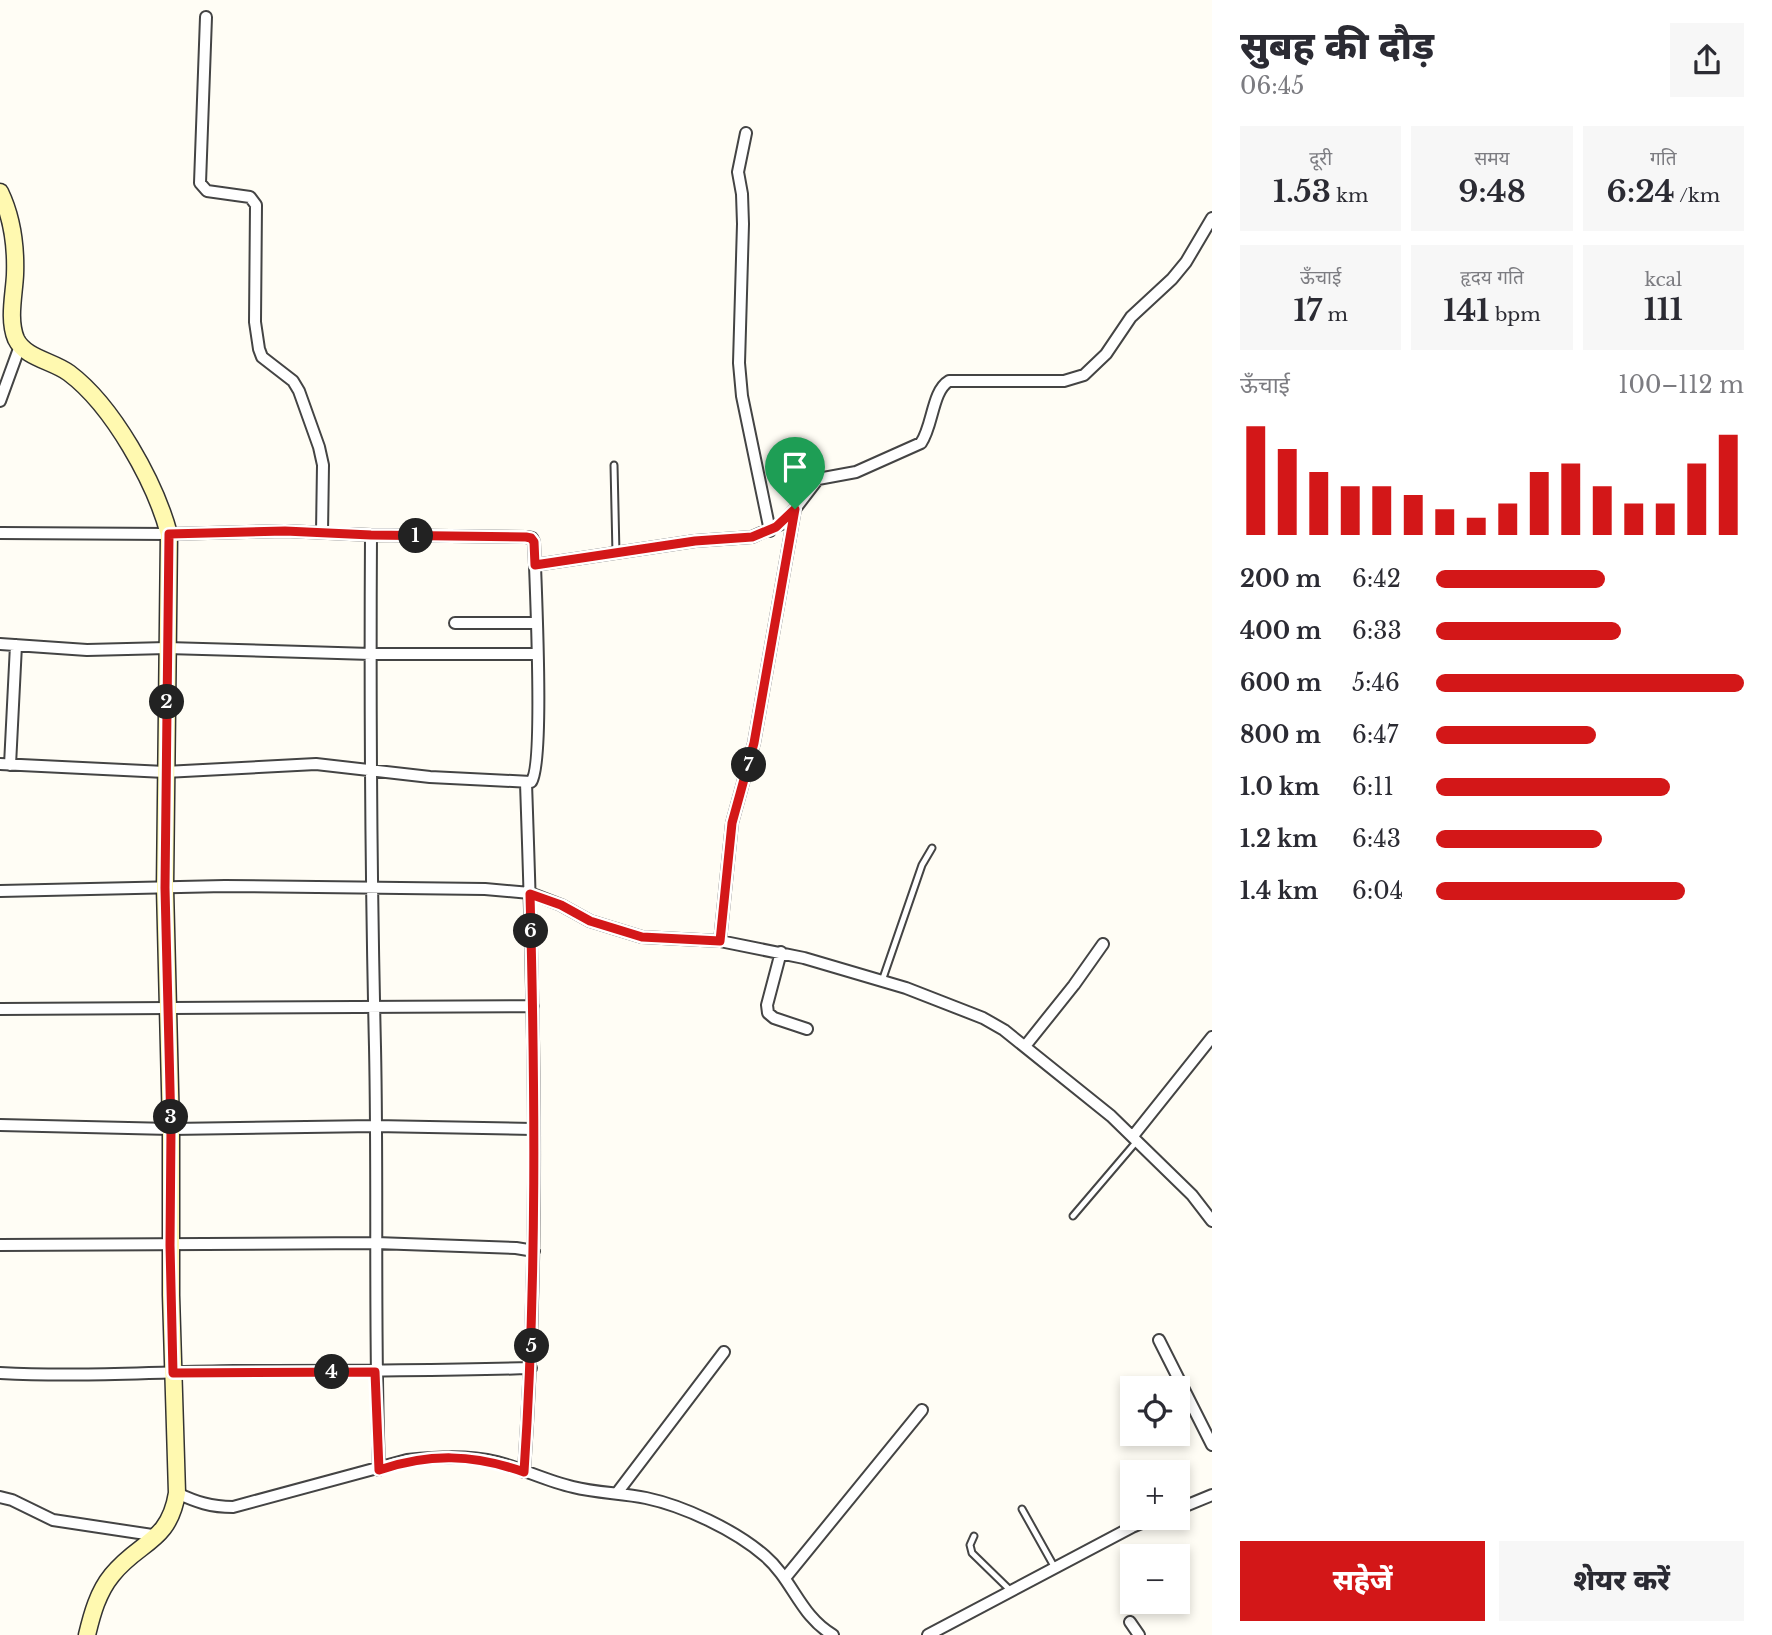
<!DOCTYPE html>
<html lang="hi">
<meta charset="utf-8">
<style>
:root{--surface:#fff;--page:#f7f7f7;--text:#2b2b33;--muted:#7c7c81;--accent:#d31718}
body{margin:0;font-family:"Libre Baskerville","Noto Sans Devanagari",serif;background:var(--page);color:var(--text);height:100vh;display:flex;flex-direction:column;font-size:26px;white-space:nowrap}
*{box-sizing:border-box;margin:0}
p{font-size:23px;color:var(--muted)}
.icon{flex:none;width:38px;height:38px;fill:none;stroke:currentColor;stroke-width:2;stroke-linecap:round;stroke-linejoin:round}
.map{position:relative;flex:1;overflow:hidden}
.panel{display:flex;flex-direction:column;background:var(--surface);width:560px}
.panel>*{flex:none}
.fabs{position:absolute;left:1120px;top:1376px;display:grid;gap:14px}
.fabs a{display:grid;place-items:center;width:70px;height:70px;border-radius:0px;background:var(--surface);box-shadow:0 4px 10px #0003;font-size:35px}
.pin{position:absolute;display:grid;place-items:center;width:60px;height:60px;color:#fff;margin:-72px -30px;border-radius:50% 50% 50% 0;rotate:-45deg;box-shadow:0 0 7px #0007}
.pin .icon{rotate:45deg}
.km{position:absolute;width:35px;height:35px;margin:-18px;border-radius:50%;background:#222;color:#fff;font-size:19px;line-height:35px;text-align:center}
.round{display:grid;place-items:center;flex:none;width:74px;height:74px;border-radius:0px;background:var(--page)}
.headline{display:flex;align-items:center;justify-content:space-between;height:119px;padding:0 28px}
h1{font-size:38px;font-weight:800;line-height:52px}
.stats{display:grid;grid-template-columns:repeat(3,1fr);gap:10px;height:119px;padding:7px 28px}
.stats div{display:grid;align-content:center;border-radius:0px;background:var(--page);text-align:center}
.stats b{font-size:30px;font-weight:800}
.stats small{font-size:19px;font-weight:400}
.stats p{font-size:19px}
.chart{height:196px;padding:14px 28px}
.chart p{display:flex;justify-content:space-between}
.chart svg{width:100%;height:126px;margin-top:7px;stroke:var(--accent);stroke-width:6}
.primary-button{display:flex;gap:14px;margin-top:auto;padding:14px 28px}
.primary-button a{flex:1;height:80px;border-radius:0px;background:var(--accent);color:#fff;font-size:28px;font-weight:800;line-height:80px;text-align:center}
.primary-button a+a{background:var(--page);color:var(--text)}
ul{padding:0 28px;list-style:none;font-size:23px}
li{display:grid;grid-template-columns:112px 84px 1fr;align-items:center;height:52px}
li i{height:18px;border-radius:9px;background:var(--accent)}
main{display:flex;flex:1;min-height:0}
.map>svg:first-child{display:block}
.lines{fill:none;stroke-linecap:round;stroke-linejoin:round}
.lane-casing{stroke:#444;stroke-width:9}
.street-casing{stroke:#444;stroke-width:14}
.secondary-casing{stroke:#333;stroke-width:19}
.lane{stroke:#fff;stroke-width:5}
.street{stroke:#fff;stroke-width:10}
.secondary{stroke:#fff9b0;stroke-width:16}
.route-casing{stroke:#fff;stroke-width:14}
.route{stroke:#d31718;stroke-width:9}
</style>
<main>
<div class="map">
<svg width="1212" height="1635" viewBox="0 0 1212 1635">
<rect width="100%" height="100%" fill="#fffdf5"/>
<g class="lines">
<g class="lane-casing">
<path id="lane" d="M614 465 616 554
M882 981 922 865 932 848
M1073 1216 1137 1141
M1022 1509 1055 1568
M974 1536 970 1545 972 1553 1011 1591"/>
</g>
<g class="street-casing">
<path id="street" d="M206 17 200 183 207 191 250 197 256 205 255 322 259 349 262 357 293 381 299 391 319 447 323 465 322 532
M746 133 738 172 742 194 743 224 739 363 742 396 770 531
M0 401 20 346
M0 533 169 534 285 531 371 535 526 537 532 538 534 542 535 565 695 541 752 537 781 524 795 509 818 479 856 472 921 443C933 426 932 391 949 381H1064L1084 375 1106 354 1131 317 1172 279 1186 262 1212 218
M371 535C370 706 371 877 375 1047 378 1188 374 1329 379 1470
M455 623H536
M0 644 87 650 167 648 371 654H537
M0 764 165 772 316 764 430 777 531 782C544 767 536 597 535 565
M10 765 16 645
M0 891 225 886 485 889 530 893 561 905 590 921 642 937 720 941 804 958 906 988 983 1018 1004 1030 1111 1116 1192 1195 1212 1221
M720 941 732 823 754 743 795 509
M781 952 767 1005 768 1013 774 1018 807 1029
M0 1009 533 1006
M1026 1045 1074 985 1103 944
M0 1125 171 1129 375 1126 533 1129
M1133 1136 1212 1037
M0 1245 376 1243 516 1248 534 1251
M1159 1340 1212 1445
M0 1373C78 1377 156 1372 234 1371 333 1371 432 1371 531 1368
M524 1472C540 1242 534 1012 526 783
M177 1493C196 1502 211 1507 233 1507L407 1460C437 1457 468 1455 497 1462 523 1469 547 1481 573 1487 596 1493 622 1493 646 1498 684 1506 735 1530 765 1556 793 1580 800 1616 833 1635
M617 1493 724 1352
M0 1497 12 1500 53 1520 159 1536
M1178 1509 1212 1495
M785 1578 922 1410
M1130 1622 1139 1635
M928 1635 1132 1527 1156 1517"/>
</g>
<g class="secondary-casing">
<path id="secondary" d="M0 192C12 217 16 248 15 275 14 295 8 320 16 339 25 358 53 361 69 373 113 406 155 482 169 534L165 888 171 1129V1295L177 1493C169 1543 139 1541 112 1575 98 1592 92 1614 87 1635"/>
</g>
<use href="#lane" class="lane"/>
<use href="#street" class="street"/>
<use href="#secondary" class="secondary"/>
</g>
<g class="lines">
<g class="route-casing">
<path id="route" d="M795 509 754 743 732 823 720 941 642 937 590 921 561 905 530 894C535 1086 537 1279 524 1472 473 1454 430 1453 379 1470L375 1372 173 1373 170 1245 171 1129 165 888 169 534 285 531 371 535 526 537 531 538 534 542 535 565 695 541 752 537 776 527Z"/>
</g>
<use href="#route" class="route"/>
</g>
</svg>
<div class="fabs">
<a><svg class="icon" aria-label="locate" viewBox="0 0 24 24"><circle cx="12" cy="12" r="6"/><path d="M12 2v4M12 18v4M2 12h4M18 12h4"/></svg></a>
<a>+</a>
<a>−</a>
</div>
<div class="pin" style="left:795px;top:509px;background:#1e9e55"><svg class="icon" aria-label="arrive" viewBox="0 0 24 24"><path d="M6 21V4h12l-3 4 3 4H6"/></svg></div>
<b class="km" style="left:416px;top:536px">1</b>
<b class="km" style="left:167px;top:702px">2</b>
<b class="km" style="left:171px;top:1117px">3</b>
<b class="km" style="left:332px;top:1372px">4</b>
<b class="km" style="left:532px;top:1346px">5</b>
<b class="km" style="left:531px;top:931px">6</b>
<b class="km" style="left:749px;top:765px">7</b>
</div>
<section class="panel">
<div class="headline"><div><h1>सुबह की दौड़</h1><p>06:45</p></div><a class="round"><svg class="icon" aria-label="share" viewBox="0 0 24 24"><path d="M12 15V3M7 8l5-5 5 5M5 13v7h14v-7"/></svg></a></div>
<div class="stats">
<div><p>दूरी</p><b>1.53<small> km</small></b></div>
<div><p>समय</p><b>9:48</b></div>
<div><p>गति</p><b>6:24<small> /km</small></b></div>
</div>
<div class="stats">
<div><p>ऊँचाई</p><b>17<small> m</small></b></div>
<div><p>हृदय गति</p><b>141<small> bpm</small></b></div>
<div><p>kcal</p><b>111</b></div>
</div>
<div class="chart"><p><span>ऊँचाई</span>100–112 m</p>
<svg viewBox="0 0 160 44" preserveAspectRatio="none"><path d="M5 44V6M15 44V14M25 44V22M35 44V27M45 44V27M55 44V30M65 44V35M75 44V38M85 44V33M95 44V22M105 44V19M115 44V27M125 44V33M135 44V33M145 44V19M155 44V9"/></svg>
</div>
<ul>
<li><b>200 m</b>6:42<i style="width:55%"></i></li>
<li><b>400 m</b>6:33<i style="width:60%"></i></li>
<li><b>600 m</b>5:46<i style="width:100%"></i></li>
<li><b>800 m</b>6:47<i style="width:52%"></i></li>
<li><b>1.0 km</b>6:11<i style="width:76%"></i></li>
<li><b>1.2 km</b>6:43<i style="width:54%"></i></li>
<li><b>1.4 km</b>6:04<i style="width:81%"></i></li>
</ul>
<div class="primary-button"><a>सहेजें</a><a>शेयर करें</a></div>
</section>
</main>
